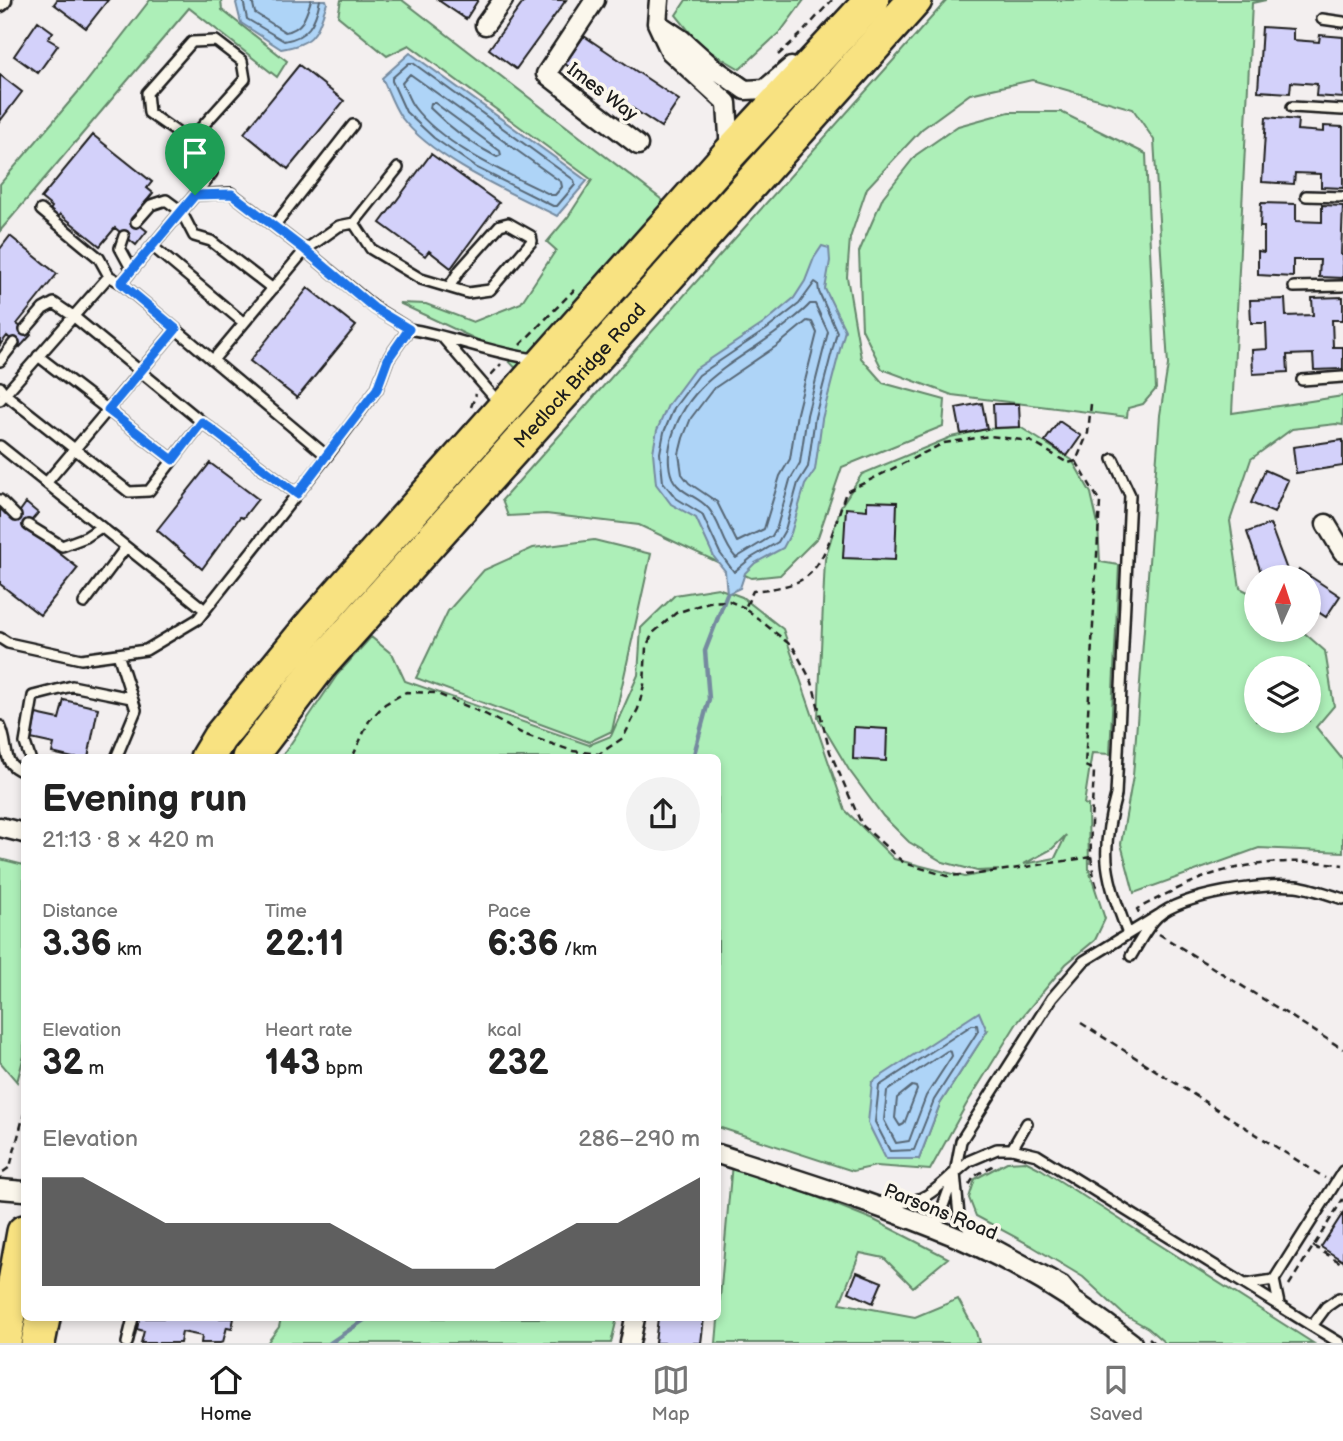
<!DOCTYPE html>
<meta charset="utf-8">
<style>
:root{--surface:#fff;--page:#f2f2f2;--text:#222;--muted:#767676;--line:#e0e0e0;--accent:#1c1c1c}
body{margin:0;font-family:"Balsamiq Sans",sans-serif;background:var(--page);color:var(--text);height:100vh;display:flex;flex-direction:column;font-size:26px;white-space:nowrap}
*{box-sizing:border-box;margin:0}
p{font-size:23px;color:var(--muted)}
.icon{flex:none;width:38px;height:38px;fill:none;stroke:currentColor;stroke-width:2;stroke-linecap:round;stroke-linejoin:round}
.map{position:relative;flex:1;overflow:hidden}
.sheet{position:absolute;left:21px;top:754px;width:700px;height:567px;display:flex;flex-direction:column;background:var(--surface);border-radius:10px;box-shadow:0 4px 10px #0003}
.sheet>*{flex:none}
.needle{width:46px;rotate:3deg}
.fabs{position:absolute;left:1244px;top:565px;display:grid;gap:14px}
.fabs a{display:grid;place-items:center;width:77px;height:77px;border-radius:50%;background:var(--surface);box-shadow:0 4px 10px #0003;font-size:35px}
.pin{position:absolute;display:grid;place-items:center;width:60px;height:60px;color:#fff;margin:-72px -30px;border-radius:50% 50% 50% 0;rotate:-45deg;box-shadow:0 0 7px #0007}
.pin .icon{rotate:45deg}
.round{display:grid;place-items:center;flex:none;width:74px;height:74px;border-radius:37px;background:var(--page)}
.summary{display:flex;align-items:center;justify-content:space-between;height:119px;padding:0 21px}
h1{font-size:38px;font-weight:600;line-height:52px}
.stats{display:grid;grid-template-columns:repeat(3,1fr);gap:10px;height:119px;padding:7px 21px}
.stats div{display:grid;align-content:center}
.stats b{font-size:35px;font-weight:600}
.stats small{font-size:19px;font-weight:400}
.stats p{font-size:19px}
.chart{height:196px;padding:14px 21px}
.chart p{display:flex;justify-content:space-between}
.chart svg{width:100%;height:126px;margin-top:7px;fill:var(--accent);opacity:.7}
.tabs{display:flex;justify-content:space-around;align-items:center;height:98px;border-top:2px solid var(--line);background:var(--surface);font-size:19px;color:var(--muted)}
.tabs a{display:grid;justify-items:center;gap:4px}
.tabs .active{color:var(--accent)}
.map>svg:first-child{display:block}
.green{fill:#adefb8;stroke:#64866a;stroke-width:2;fill-rule:evenodd}
.water{fill:#aed4f7;stroke:#748a9f;stroke-width:2}
.lines{fill:none;stroke-linecap:round;stroke-linejoin:round}
.shore{stroke:#566674;stroke-width:2}
.stream{stroke:#748a9f;stroke-width:4.5}
.building{fill:#d3d1fa;stroke:#1c1c1c;stroke-width:2}
.lane-casing{stroke:#1c1c1c;stroke-width:14}
.street-casing{stroke:#1c1c1c;stroke-width:23}
.highway-casing{stroke:#1c1c1c;stroke-width:38}
.path{stroke:#1c1c1c;stroke-width:2.5;stroke-dasharray:7 5;stroke-linecap:butt}
.lane{stroke:#fbf7ec;stroke-width:9}
.street{stroke:#fbf7ec;stroke-width:18}
.highway{stroke:#f8e281;stroke-width:33}
.route-casing{stroke:#fff;stroke-width:14}
.route{stroke:#1a73e8;stroke-width:9}
.labels{text-anchor:middle;stroke-width:7;stroke-linejoin:round;paint-order:stroke}
.street-label{font-size:19px;fill:#1c1c1c;stroke:#fbf7ec}
</style>
<div class="map">
<svg width="1343" height="1343" viewBox="0 0 1343 1343">
<rect width="100%" height="100%" fill="#f3efef"/>
<filter id="ink" filterUnits="userSpaceOnUse"><feTurbulence type="fractalNoise" baseFrequency=".0143" numOctaves="2"/><feDisplacementMap in="SourceGraphic" scale="14" xChannelSelector="R" yChannelSelector="G"/><feConvolveMatrix kernelMatrix="1 2 1 2 8 2 1 2 1" color-interpolation-filters="sRGB"/></filter>
<g filter="url(#ink)">
<path class="green" d="M150 0H221L222 10 287 61 277 77 189 8 0 231V184L84 85Z
M341 0H402L696 226 548 401 497 349 399 303 426 304 473 322 521 303 556 250 547 242 568 217 592 180 409 45 387 56 338 16Z
M686 0H804L781 31 740 69 701 46 676 15Z
M947 0H1266L1252 3 1232 413 1343 396V425L1336 424 1292 429 1251 459 1230 521 1240 588 1256 596V630H1301L1325 651 1334 706 1316 727 1343 760V852L1259 848 1134 893 1121 844 1133 776 1160 415 1168 365 1154 140 1133 109 1032 80 970 94 922 129 867 188 850 238 847 277 861 358 883 383 945 400 943 426 842 467 818 537 780 575 751 578 639 525 546 514 508 516 502 500ZM1256 668H1309V721H1256Z
M1009 112H1061L1146 154 1156 389 1143 404 1128 408 1127 417 952 395 882 369 862 329 859 252 883 197 916 155 958 126Z
M1020 427 1072 460 1091 493 1098 524 1100 562 1119 565 1110 754 1092 753 1084 804 1088 805 1089 870 1105 919 1095 940 1066 964 1017 1023 966 1105 930 1170 876 1166 853 1171 718 1127V758H281L337 675 371 637 393 655 405 681 589 745 611 736 638 675 641 628 675 595 718 588 742 597 783 629 845 810 894 859 965 877 999 870 977 871 943 862 909 842 883 816 849 770 818 718 825 559 841 506 862 474 951 437 987 429ZM1066 835 1055 858 1024 864 1052 849ZM987 1031 940 1104 919 1159 872 1082Z
M594 540 651 554 612 731 589 742 416 678 448 611 484 570 533 548Z
M0 859 24 865V1056L17 1082 0 1062Z
M1025 1161 1041 1169 1313 1343H1165L1148 1328 1123 1314 1083 1277 1030 1245 976 1216 969 1198 975 1179 1007 1162Z
M732 1163 874 1220 948 1258 913 1287 884 1258 860 1253 840 1303 915 1317 958 1299 976 1332 979 1343H716Z
M281 1318H617L611 1343H267L279 1327Z"/>
<path class="water" d="M238 0H326L327 3C316 34 316 43 281 49L241 23 236 3Z
M410 53 587 181 557 216C509 192 434 160 401 117 393 106 388 90 382 78Z
M822 246 829 248 830 261 825 289 845 330 822 419 815 470 805 485 791 533 783 548 755 563 745 573 740 588 727 594 725 571 714 557 696 518 671 504 656 484 653 452 657 430 668 405 694 370 763 324 794 298 805 281 814 258Z
M979 1012 987 1031 940 1104 919 1159H886L868 1123 872 1082Z"/>
<g class="lines">
<path class="shore" d="M243 0 247 19 284 41C308 37 315 24 320 0
M252 0 255 13 285 32C303 29 306 16 311 0
M409 63H413L574 180 575 185 557 206H553L477 168 434 138 406 112 392 81V78Z
M410 74 561 182 562 187 555 195H551C508 174 443 146 414 107 409 101 406 91 402 83Z
M431 103H435L500 151 501 155 497 157C473 145 449 127 430 108Z
M815 282 818 284 819 292 837 332 815 417 808 467 798 483 785 530 778 542 751 558 734 572 720 553 702 514 676 498 663 482 660 453 664 432 674 408 699 375 767 329 799 304Z
M810 304H815L828 332 807 415 800 463 790 480 777 527 772 536 736 558C722 543 720 519 707 507 697 496 682 494 674 481 668 472 668 455 670 445 684 380 740 362 786 325 794 318 803 312 810 304Z
M807 321 812 322 817 333 797 413 790 459 780 476 764 529 737 542 717 502 689 483 682 474 679 454 683 438 691 418 713 389 778 345Z
M972 1025H977L978 1031 934 1100 914 1150 890 1151 875 1122 879 1086Z
M947 1051 951 1052 952 1056 926 1096 909 1141 896 1143 884 1120 887 1091Z
M912 1086 916 1087 917 1090 904 1124 900 1126 895 1118 897 1098Z"/>
<path class="stream" d="M693 758 709 699 705 651 727 594
M330 1343 367 1318"/>
</g>
<path class="building" d="M57 0H108L86 28 54 4Z
M438 0H478L466 19Z
M525 0H566L516 69 489 49Z
M38 21 53 32 48 39 58 45 38 73 14 56Z
M1262 27 1293 29V40L1319 42 1320 35 1343 37V98L1316 96 1317 84 1291 82 1290 93 1258 91Z
M584 36 679 100 661 127 565 64Z
M299 65 344 101 288 169 244 133Z
M0 75 22 92 0 121Z
M1266 117 1298 120 1297 130 1324 132V126L1343 127V188L1321 187V174L1295 173 1294 184 1262 182Z
M93 135 152 182 147 188 153 193 132 219 147 231 136 245 115 228 100 246 60 214 57 218 49 212 52 207 41 198Z
M431 154 499 203 451 268 429 251 425 256 380 223Z
M1261 203 1296 204V221L1322 222V205L1343 206 1341 255H1343V278L1319 277 1320 260H1293V277L1258 275V251L1264 252V227H1260Z
M10 236 57 274 17 324 31 335 20 347 7 336 0 345V249Z
M308 288 356 326 297 398 250 361Z
M1343 297V320H1332L1333 347H1343V369L1314 370 1313 354 1287 355 1288 372 1253 374 1252 350 1267 349 1266 323H1251L1250 300 1285 299 1286 316 1313 315 1312 298Z
M982 403 987 429 961 434 956 408Z
M993 404H1019L1020 427 994 428Z
M1059 421 1081 436 1067 456 1045 441Z
M1343 440V466L1296 473 1293 447Z
M210 463 258 499 243 518 240 517 202 569 157 530Z
M1265 470 1288 480 1274 513 1251 503Z
M867 501 897 502 895 560 843 558 846 508 867 510Z
M26 503 38 513 26 527 78 568 40 615 0 584V506L15 518Z
M1270 524 1287 570 1263 578 1247 532Z
M1299 569 1340 596 1326 617 1309 606V578H1293Z
M64 700 98 708 88 758H73L52 753 54 744 31 739 36 714 59 719Z
M854 727 887 729 886 761 853 759Z
M1343 1213V1261L1321 1247Z
M857 1272 882 1282 873 1303 849 1292Z
M139 1318H234L232 1328 227 1327 223 1342 220 1343H201L202 1336 182 1332 180 1343H141L144 1331 137 1329Z
M658 1318H704L701 1343H655Z"/>
<g class="lines">
<g class="lane-casing">
<path id="lane" d="M1322 19 1343 22
M1292 107 1343 110
M192 144 200 129 245 79 242 61 216 41 192 42 147 93 149 113C172 130 203 145 212 173L195 195
M1306 196 1343 197
M41 210 99 258 109 276
M136 222 151 205 166 200 181 211 194 236 211 241 273 289
M354 223 371 249 421 279 468 293 490 290 532 241 531 236 508 223 500 225 460 270 449 287
M274 226 353 125
M124 236 120 248 132 270
M152 246 244 323
M121 283 327 456
M1294 287 1343 286
M409 329C452 336 492 354 536 359
M443 338 500 404
M38 356 173 460
M213 360 305 250 339 226 354 223 398 168
M0 361 14 343
M1302 380 1343 377
M0 387 5 394 129 492 149 491 202 422 73 316 54 303 43 309 25 330
M0 400 109 276 121 283 195 195 231 193 305 250 375 308 409 329 388 359 377 389 327 456 198 619 146 650 81 659 8 643 0 638
M202 422 297 494
M0 446 205 610
M1113 459 1130 495 1116 795C1099 856 1106 876 1128 934
M47 482 176 329
M0 500 16 516
M28 525 62 546 86 537 101 527
M84 603 126 547
M0 726C10 746 0 765 24 772
M30 758 25 743 33 696 72 686 131 698
M116 758 136 710 118 654
M1131 956C1139 943 1147 926 1158 916 1184 894 1263 883 1296 886 1311 888 1328 894 1343 899
M1012 1149 1027 1123
M882 1202C916 1206 929 1197 953 1174
M935 1228 955 1173 969 1161 997 1149H1012L1037 1155 1312 1326
M1247 1284 1274 1280
M1074 1294 1064 1282 970 1231 959 1216 955 1173 961 1141 1052 998 1084 961 1159 915
M1279 1304 1274 1280 1343 1171
M127 1343 133 1318
M1340 1343 1312 1326 1326 1307 1339 1298 1343 1299"/>
</g>
<g class="street-casing">
<path id="street" d="M595 0 546 74 638 145
M659 0 657 23 670 51 727 103 730 153
M0 2 2 0
M657 23 681 39 711 66 745 90 765 89 791 67
M485 25 503 0
M1326 524 1343 552
M0 827 24 833
M718 1154C790 1177 864 1200 934 1228 1005 1255 1072 1296 1132 1343
M0 1189 24 1191
M630 1343 635 1318"/>
</g>
<g class="highway-casing">
<g id="highway">
<path d="M207 758 219 738 314 622 730 153 872 0"/>
<path id="s1" d="M249 758 320 665 915 0"/>
<path d="M4 1343 24 1232"/>
<path d="M38 1343 43 1318"/>
</g>
</g>
<path class="path" d="M778 55 801 34 832 0
M520 345 574 290
M491 375 501 364
M1091 404 1088 433 1076 461 1100 502 1085 766 1094 770C1093 806 1085 857 1098 890
M471 407 476 394
M1076 461 1068 463 1030 441 990 436 944 443 846 492C837 517 827 561 806 577 792 587 769 589 753 591L745 608 793 647 812 682 830 752 862 825 904 863 947 876 978 874 1092 857
M353 756 369 721 385 704 406 692 435 693 485 714 523 734 573 751 599 754 623 738 638 709 644 685 646 647 653 633 676 613 709 602 729 601 745 608
M1139 913 1137 909C1158 898 1180 887 1202 878 1242 862 1300 858 1343 865
M1159 934 1343 1049
M1081 1023 1325 1178
M3 1172 10 1167 24 1114
M969 1185 975 1176 996 1164
M1313 1246 1343 1264
M1289 1285 1343 1199
M1149 1338 1155 1343"/>
<use href="#lane" class="lane"/>
<use href="#street" class="street"/>
<use href="#highway" class="highway"/>
</g>
</g>
<g class="lines" filter="url(#ink)">
<g class="route-casing">
<path id="route" d="M232 194 305 250 374 308 409 329 388 359 377 389 297 494 202 422 173 460 108 410 176 329 121 283 195 195Z"/>
</g>
<use href="#route" class="route"/>
</g>
<g class="labels">
<g class="street-label">
<text transform="translate(603 91) rotate(37)" y="7">Imes Way</text>
<text dy="7" stroke="none"><textPath href="#s1" startOffset="506">Medlock Bridge Road</textPath></text>
<text transform="translate(941 1211) rotate(22)" y="7">Parsons Road</text>
</g>
</g>
</svg>
<div class="fabs">
<a><svg class="needle" viewBox="-14 -14 28 28"><path d="M0-13l5 13h-10z" fill="#e53935"/><path d="M0 13l5-13h-10z" fill="#767676"/></svg></a>
<a><svg class="icon" aria-label="layers" viewBox="0 0 24 24"><path d="M12 4l9 5-9 5-9-5zM3 14l9 5 9-5"/></svg></a>
</div>
<div class="pin" style="left:195px;top:195px;background:#1e9e55"><svg class="icon" aria-label="arrive" viewBox="0 0 24 24"><path d="M6 21V4h12l-3 4 3 4H6"/></svg></div>
<section class="sheet">
<div class="summary"><div><h1>Evening run</h1><p>21:13 · 8 × 420 m</p></div><a class="round"><svg class="icon" aria-label="share" viewBox="0 0 24 24"><path d="M12 15V3M7 8l5-5 5 5M5 13v7h14v-7"/></svg></a></div>
<div class="stats">
<div><p>Distance</p><b>3.36<small> km</small></b></div>
<div><p>Time</p><b>22:11</b></div>
<div><p>Pace</p><b>6:36<small> /km</small></b></div>
</div>
<div class="stats">
<div><p>Elevation</p><b>32<small> m</small></b></div>
<div><p>Heart rate</p><b>143<small> bpm</small></b></div>
<div><p>kcal</p><b>232</b></div>
</div>
<div class="chart"><p><span>Elevation</span>286–290 m</p>
<svg viewBox="0 0 160 44" preserveAspectRatio="none"><path d="M0 44V6L10 6L20 14L30 22L40 22L50 22L60 22L70 22L80 30L90 38L100 38L110 38L120 30L130 22L140 22L150 14L160 6V44z"/></svg>
</div>
</section>
</div>
<nav class="tabs">
<a class="active"><svg class="icon" aria-label="home" viewBox="0 0 24 24"><path d="M3 11l9-7 9 7M6 9v11h12V9"/></svg>Home</a>
<a><svg class="icon" aria-label="map" viewBox="0 0 24 24"><path d="M3 6l6-2 6 2 6-2v14l-6 2-6-2-6 2zM9 4v14M15 6v14"/></svg>Map</a>
<a><svg class="icon" aria-label="saved" viewBox="0 0 24 24"><path d="M7 4h10v16l-5-4-5 4z"/></svg>Saved</a>
</nav>
